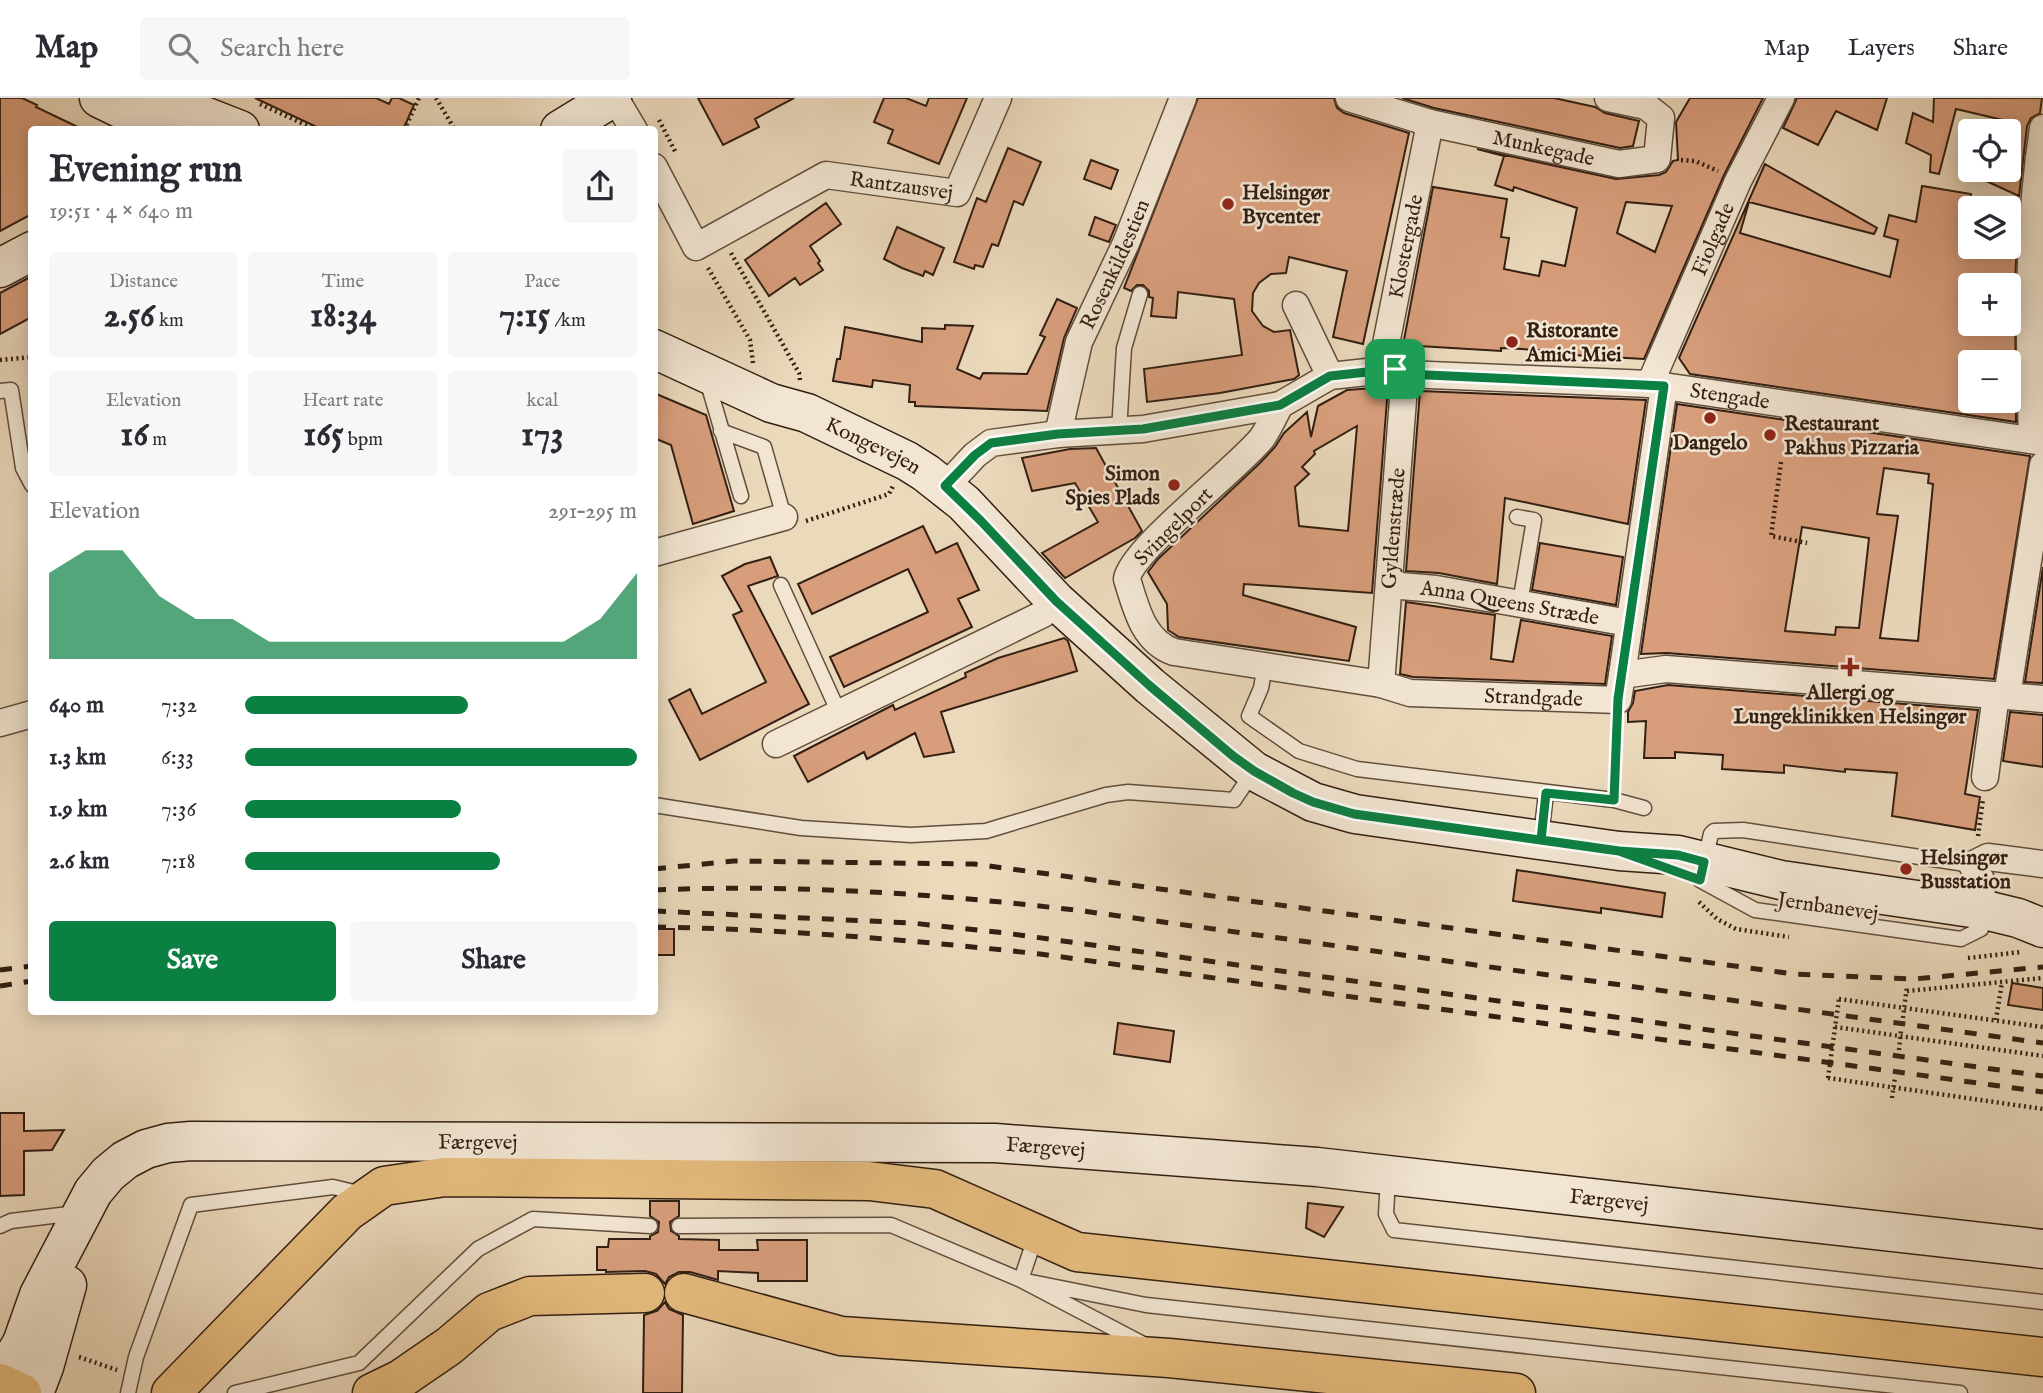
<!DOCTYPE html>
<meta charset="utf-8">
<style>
:root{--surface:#fff;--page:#f7f7f7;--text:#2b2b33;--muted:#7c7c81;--line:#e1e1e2;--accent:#0b8043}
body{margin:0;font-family:"IM FELL English",serif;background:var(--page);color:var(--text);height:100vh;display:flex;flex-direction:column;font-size:26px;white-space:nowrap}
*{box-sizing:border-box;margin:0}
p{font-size:23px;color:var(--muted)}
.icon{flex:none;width:38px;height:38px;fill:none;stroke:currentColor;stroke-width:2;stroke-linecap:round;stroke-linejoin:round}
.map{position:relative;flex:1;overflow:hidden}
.details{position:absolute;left:28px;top:28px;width:630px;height:889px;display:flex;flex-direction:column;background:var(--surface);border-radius:7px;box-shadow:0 4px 18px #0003}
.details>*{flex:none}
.tools{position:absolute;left:1958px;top:21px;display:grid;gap:14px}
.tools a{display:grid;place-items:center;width:63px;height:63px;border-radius:7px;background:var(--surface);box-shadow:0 4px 18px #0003;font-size:35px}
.pin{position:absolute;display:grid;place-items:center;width:60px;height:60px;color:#fff;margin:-30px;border-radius:14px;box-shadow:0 4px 10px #0006}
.round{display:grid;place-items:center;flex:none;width:74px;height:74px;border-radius:7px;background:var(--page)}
.headline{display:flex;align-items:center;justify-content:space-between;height:119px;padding:0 21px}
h1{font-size:38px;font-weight:800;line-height:52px}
.metrics{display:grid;grid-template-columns:repeat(3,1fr);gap:10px;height:119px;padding:7px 21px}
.metrics div{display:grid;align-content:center;border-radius:7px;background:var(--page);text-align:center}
.metrics b{font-size:35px;font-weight:800}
.metrics small{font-size:19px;font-weight:400}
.metrics p{font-size:19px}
.chart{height:196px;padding:14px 21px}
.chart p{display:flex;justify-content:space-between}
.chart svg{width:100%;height:126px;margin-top:7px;fill:var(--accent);opacity:.7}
.primary-button{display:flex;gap:14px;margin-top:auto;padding:14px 21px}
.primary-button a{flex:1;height:80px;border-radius:7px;background:var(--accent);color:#fff;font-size:28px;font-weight:800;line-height:80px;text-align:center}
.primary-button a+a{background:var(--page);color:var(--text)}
ul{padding:0 21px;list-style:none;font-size:23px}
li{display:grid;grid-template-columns:112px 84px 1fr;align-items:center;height:52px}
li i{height:18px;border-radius:9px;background:var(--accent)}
header{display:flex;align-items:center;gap:42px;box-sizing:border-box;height:98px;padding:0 35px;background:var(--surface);border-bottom:2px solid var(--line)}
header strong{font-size:33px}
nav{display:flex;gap:38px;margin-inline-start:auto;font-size:24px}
.search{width:490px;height:63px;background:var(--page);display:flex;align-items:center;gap:18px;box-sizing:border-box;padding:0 24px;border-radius:7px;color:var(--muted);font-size:26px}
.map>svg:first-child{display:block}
.building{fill:#d89e7c;stroke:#321f12;stroke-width:2;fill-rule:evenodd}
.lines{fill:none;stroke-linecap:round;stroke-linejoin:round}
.lane-casing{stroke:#604e3c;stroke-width:17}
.street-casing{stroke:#604e3c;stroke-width:29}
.secondary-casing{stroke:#321f12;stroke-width:41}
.primary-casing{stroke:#321f12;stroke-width:41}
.path{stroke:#321f12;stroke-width:4.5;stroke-dasharray:2 3.5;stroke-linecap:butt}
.lane{stroke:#f2e6d3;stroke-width:14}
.street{stroke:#f2e6d3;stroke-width:26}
.secondary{stroke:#f2e6d3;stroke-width:38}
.primary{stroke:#e6bc7e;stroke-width:38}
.rail{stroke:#321f12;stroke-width:5;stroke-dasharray:12 12;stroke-linecap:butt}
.path-bridge{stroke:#321f12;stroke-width:4.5;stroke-dasharray:2 3.5;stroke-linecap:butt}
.route-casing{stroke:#fff;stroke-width:14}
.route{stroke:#0b8043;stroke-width:9}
.poi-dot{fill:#8f2418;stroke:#f2e6d3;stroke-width:2.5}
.labels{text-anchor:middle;stroke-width:5;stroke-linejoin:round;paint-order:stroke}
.street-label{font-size:21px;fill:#321f12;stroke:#f2e6d3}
.poi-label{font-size:21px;font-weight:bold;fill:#321f12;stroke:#f2e6d3;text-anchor:start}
</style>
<header>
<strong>Map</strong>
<div class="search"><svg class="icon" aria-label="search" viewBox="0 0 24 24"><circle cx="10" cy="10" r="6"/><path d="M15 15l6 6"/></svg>Search here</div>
<nav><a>Map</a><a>Layers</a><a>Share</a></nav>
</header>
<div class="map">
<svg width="2043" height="1295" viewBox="0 0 2043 1295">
<rect width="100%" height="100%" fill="#ebd9bc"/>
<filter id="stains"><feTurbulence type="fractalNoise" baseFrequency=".00286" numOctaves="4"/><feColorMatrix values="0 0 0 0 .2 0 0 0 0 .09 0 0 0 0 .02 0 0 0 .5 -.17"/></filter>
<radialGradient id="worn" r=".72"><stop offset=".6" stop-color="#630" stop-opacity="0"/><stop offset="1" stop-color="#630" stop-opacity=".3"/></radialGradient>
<path class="building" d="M0 0H22L37 7 36 9 84 32H32V116L0 133Z
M255 0H376L389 6 392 0H399L414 7 403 32H323Z
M698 0H794L755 21 759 29 723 47Z
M884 0H906L926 8 929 0H967L939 66 888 45 893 32 874 24Z
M1198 0H1334L1337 10 1344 15 1409 35 1363 246 1333 239 1347 173 1289 159 1286 175 1271 176 1259 185 1253 195 1252 213 1263 228 1274 234 1290 232 1299 277 1294 281 1220 295 1147 304 1144 271 1242 257 1234 201 1178 194 1176 220 1151 218 1153 200 1149 199V193L1143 187H1137L1131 193 1124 190Z
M1402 0H1554L1595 9 1605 15 1639 23 1633 48 1620 50 1434 10Z
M1690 0H1763L1724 77 1644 261 1573 257 1574 254 1501 250V253L1403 247 1433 89 1507 101 1501 139 1509 140 1504 171 1539 178 1542 163 1565 168 1577 110 1514 89 1513 93 1495 87 1504 58 1477 51 1616 81 1659 77 1666 74 1673 63 1678 62 1676 24ZM1626 104 1672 108 1655 154 1617 135Z
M1797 0H1887L1877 32 1836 13 1818 47 1783 30Z
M1934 0H2042L2040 15 2031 20 2027 28 2019 98 1962 72H2009V29L2002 27 2003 22 1956 11 1939 76 1930 74 1931 57 1906 45 1913 15 1933 24Z
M1008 50 1041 64 1023 107 1014 103 998 148 992 146 983 169 975 167 974 171 954 164 977 100 986 104Z
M1091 62 1118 72 1111 91 1084 81Z
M1765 66 1877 130 1874 136 1749 104 1740 135 1890 179 1898 142 1884 138 1889 117 1916 124 1922 88 1971 96 1963 149H2009V103L2019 104 2015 185 2016 324 1690 276 1679 260ZM1970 187H2009V226H1970ZM1970 264H2009V303H1970Z
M826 105 841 126 810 148 820 163 818 165 823 172 800 187 795 180 769 198 745 162Z
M1095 119 1116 127 1109 144 1089 137Z
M897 129 944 150 933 177 925 173 923 178 902 170 884 161Z
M32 178V219L0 236V195Z
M1057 201 1077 210 1064 240 1047 313 915 308V304H909L910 287 873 282 872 289 833 283 837 261H840L845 229 922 244V230L945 231V227L973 228 957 271 980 281 983 275 1027 276 1045 239 1040 237Z
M1388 289 1372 495 1244 486 1243 497 1356 529 1349 563 1179 539 1168 532 1167 506 1148 474 1158 461 1260 365 1275 349 1284 335 1307 314 1311 339 1318 308 1347 292ZM1357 328 1348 433 1299 428 1295 389 1309 376 1302 369 1315 356 1314 353Z
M1420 293 1646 302 1628 426 1505 400 1497 486 1439 475 1406 473Z
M654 295 706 317 734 413 693 426 671 347 654 340Z
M1677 306 2030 358 1994 581 1667 555 1641 556ZM1884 370 1929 376 1928 385 1933 386 1918 543 1880 540 1898 418 1877 416ZM1802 429 1869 440 1859 530 1836 529 1835 537 1785 533Z
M1096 350 1142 433 1135 440 1065 480 1042 455 1098 424 1075 385 1032 393 1022 360 1070 351Z
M923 428 936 455 957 445 979 492 958 501 972 529 844 589 830 559 928 514 908 471 812 516 798 486Z
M1540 445 1623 459 1616 507 1532 492Z
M770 459 778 478 748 488 809 606 700 662 669 602 690 591 702 616 766 584 733 517 742 513 722 478 745 466Z
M2043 469V585L2025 584Z
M1406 504 1495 517 1491 561 1513 564 1521 522 1612 538 1605 586 1413 579 1400 576Z
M1064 540 1068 543 1077 573 941 614 954 654 924 659 915 635 867 661 864 654 808 684 794 658 893 607 895 612 966 579 965 575 998 560Z
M1668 587 1978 612 1965 696 1980 699 1975 732 1892 718 1897 675 1845 671V674L1784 667V675L1722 671 1723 657 1675 654V660H1644L1646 623 1628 624V614L1633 605 1635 593Z
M2010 614 2043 617V669L2003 663Z
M1517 772 1665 795 1662 819 1601 810V815L1513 803Z
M654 831H674V857H654Z
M2012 885 2043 890V912L2008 907Z
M1118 925 1174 933 1170 964 1114 956Z
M0 1015H24V1033L64 1032 52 1052 24 1053V1097L0 1098Z
M650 1103H679V1118L670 1124 671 1133 679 1138V1141L719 1142V1152H758L757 1142H807V1183H758V1175L718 1173V1182L690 1174H679L669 1179 665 1186 656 1176 645 1173 606 1174V1172H597V1149H608L609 1141H650V1138L658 1134 659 1124 650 1118Z
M1308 1105 1343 1109 1324 1139 1306 1130Z
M665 1204 669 1211 683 1217 682 1295H643L644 1217 657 1213Z"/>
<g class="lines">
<g class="lane-casing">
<path id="lane" d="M707 282 741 398
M0 293 11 292 23 370 32 387
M721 333 764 349 784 419
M1119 333 1124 250 1140 196
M1517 419 1534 422 1520 505
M781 487 839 615
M1265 568 1261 590 1249 618 1299 653 1357 671 1614 702 1644 710
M654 707 801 730 911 737 986 733 1106 697 1128 694 1234 702 1253 674
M1743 732 1972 767 1986 778 1988 791 1981 831 1961 841 1755 812 1700 782 1711 736 1714 733Z
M1541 740 1546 695
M1388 1080 1386 1116 1394 1132 2043 1204
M0 1128 11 1123 77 1115
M679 1128 891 1127 1021 1182 1146 1207 1960 1295
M1036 1137 1021 1182 1145 1247
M128 1295 136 1259 191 1107 333 1089 362 1096
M235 1295 359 1265 478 1151 533 1121 650 1128"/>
</g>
<g class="street-casing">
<g id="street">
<path d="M615 0 634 32"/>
<path id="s1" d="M1349 0 1430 25 1619 66 1657 61 1661 20 1646 8 1608 0"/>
<path id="s2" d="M654 69 696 149 826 77 957 95 998 0"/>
<path d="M1296 207 1330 278"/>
<path id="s3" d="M1395 271 1386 246 1430 25"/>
<path id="s4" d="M1650 286 1738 83 1781 0"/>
<path id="s5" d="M1280 307C1274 318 1269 330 1262 340 1238 370 1131 452 1127 481 1136 510 1143 543 1174 554L1381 586 1410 595 1618 602 1622 577 1666 571 2043 601"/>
<path id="s6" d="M1058 336 1079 244 1126 145 1183 0"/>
<path d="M2032 342C2029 237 2027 134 2043 30"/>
<path id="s7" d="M945 389 975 357 991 345 1058 336 1143 331 1280 307 1330 278 1395 271 1405 276 1650 286 2043 344"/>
<path d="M654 455 784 419"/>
<path id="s8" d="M1389 487 1436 491 1629 525"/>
<path d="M1622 577 1664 288"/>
<path id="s9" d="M1381 586 1405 276"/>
<path d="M2007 598 2043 367"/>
<path d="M0 625 32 616"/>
<path d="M776 646 1043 516 1056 503"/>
<path d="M1985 679 1996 597"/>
<path d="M1972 767 1988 759 2043 766"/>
</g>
</g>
<g class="secondary-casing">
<g id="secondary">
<path d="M99 0 165 32"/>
<path d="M158 0 240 32"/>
<path d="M560 32 612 0"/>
<path d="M0 170 32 153"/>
<path id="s10" d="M654 251 771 305 807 315 907 363 926 375 964 405 1056 503 1150 588 1254 673 1313 704 1355 716 1404 723 1619 753 1678 757 1781 782 1985 812 2018 820 2043 830"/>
<path id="s11" d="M0 1282 22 1245 39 1197 93 1094 108 1076 125 1062 146 1051 168 1045 191 1043 995 1045 1317 1069 2043 1151"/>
<path d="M34 1295 44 1269 67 1187"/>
</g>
</g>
<g class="primary-casing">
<path id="primary" d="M684 1195 841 1238 1169 1260 1516 1295
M0 1285 22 1295
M171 1295 347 1114 384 1088 445 1079 869 1083 935 1091 1077 1154 2043 1259
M372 1295 401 1281 449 1248 489 1214 530 1198 645 1195"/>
</g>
<path class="path" d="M436 0 455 32
M260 6 317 32
M659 22 676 55
M404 32 419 0
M1681 62 1695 63 1718 73
M731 155 799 275 800 282
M708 170 750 242 753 265
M0 262 32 259
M1781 364 1771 438 1807 445
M806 423 889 396 893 388
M1615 685 1617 627
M1978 738 1983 701
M1699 804 1717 821 1736 831 1789 839
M1968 860 2021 854
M1907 893 2043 880
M1839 901 2043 929
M1903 920 1907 888
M1996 922 2002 884
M1835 929 2043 958
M1899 952 1901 932
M1828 980 2043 1011
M1892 1000 1895 979
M79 1259 117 1272"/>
<use href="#lane" class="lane"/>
<use href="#street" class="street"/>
<use href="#secondary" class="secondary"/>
<use href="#primary" class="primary"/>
<path class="rail" d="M654 771 734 763 974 766 1794 876 1914 881 2043 869
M654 792C799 786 940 796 1083 813L2043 945
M654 813 912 825 1005 835 2043 978
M654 829C783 831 912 842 1040 856L2043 994
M0 872 32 868
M0 888 32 883"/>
<path class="path-bridge" d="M1828 980 1839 901"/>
</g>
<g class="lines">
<g class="route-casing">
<path id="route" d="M1395 271 1330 278 1280 307 1143 331 1058 336 991 345 975 357 945 388 981 423 1056 503 1150 588 1233 658 1254 673 1293 695 1313 704 1354 716 1619 753 1678 757 1704 764 1700 782 1619 753 1541 742 1546 695 1614 702 1618 601 1664 288 1405 276 1395 271"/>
</g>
<use href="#route" class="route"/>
</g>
<g class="poi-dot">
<circle cx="1228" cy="106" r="7"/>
<circle cx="1512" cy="244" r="7"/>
<circle cx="1710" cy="320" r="7"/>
<circle cx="1770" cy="337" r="7"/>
<circle cx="1174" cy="387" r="7"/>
<path d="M1846.5 558.5h7v7h7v7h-7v7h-7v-7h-7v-7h7z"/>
<circle cx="1906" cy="771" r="7"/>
</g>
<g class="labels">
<g class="street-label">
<text dy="7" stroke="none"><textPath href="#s1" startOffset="201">Munkegade</textPath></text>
<text dy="7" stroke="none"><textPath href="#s2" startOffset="315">Rantzausvej</textPath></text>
<text dy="7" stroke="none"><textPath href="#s4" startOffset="158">Fiolgade</textPath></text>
<text dy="7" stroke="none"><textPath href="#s3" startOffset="126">Klostergade</textPath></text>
<text dy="7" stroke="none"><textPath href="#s6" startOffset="180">Rosenkildestien</textPath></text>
<text dy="7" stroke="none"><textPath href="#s7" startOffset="816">Stengade</textPath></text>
<text dy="7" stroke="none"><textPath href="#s10" startOffset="240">Kongevejen</textPath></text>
<text transform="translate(1173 428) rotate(-45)" y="7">Svingelport</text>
<text dy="7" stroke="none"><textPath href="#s9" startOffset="156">Gyldenstræde</textPath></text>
<text dy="7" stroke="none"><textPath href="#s8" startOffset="122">Anna Queens Stræde</textPath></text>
<text dy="7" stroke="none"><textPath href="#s5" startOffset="688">Strandgade</textPath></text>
<text transform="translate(1828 808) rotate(8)" y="7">Jernbanevej</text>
<text dy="7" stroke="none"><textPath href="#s11" startOffset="612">Færgevej</textPath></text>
<text dy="7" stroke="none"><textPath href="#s11" startOffset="1180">Færgevej</textPath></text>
<text dy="7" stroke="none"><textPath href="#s11" startOffset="1746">Færgevej</textPath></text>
</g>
<g class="poi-label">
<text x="1242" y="101">Helsingør<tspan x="1242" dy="24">Bycenter</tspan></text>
<text x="1526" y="239">Ristorante<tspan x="1526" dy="24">Amici Miei</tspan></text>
<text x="1784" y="332">Restaurant<tspan x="1784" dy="24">Pakhus Pizzaria</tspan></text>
<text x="1710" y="351" text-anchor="middle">Dangelo</text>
<text x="1160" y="382" text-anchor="end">Simon<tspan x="1160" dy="24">Spies Plads</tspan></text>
<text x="1850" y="601" text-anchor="middle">Allergi og<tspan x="1850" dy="24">Lungeklinikken Helsingør</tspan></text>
<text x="1920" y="766">Helsingør<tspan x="1920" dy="24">Busstation</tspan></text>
</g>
</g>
<rect width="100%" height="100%" filter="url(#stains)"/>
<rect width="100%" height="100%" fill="url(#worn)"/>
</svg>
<div class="tools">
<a><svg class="icon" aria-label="locate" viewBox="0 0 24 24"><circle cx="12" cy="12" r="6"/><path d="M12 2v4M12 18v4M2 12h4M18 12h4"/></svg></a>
<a><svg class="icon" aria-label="layers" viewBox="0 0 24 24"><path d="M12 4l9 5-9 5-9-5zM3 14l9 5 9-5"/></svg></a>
<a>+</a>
<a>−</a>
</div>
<div class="pin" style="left:1395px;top:271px;background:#1e9e55"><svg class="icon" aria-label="arrive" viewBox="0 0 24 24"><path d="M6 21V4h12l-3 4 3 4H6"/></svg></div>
<section class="details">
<div class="headline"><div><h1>Evening run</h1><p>19:51 · 4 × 640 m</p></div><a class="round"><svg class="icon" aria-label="share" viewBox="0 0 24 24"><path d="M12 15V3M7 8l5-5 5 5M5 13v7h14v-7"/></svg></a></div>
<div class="metrics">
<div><p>Distance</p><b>2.56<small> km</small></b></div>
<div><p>Time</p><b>18:34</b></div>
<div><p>Pace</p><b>7:15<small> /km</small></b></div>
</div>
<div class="metrics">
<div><p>Elevation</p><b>16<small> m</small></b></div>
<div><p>Heart rate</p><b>165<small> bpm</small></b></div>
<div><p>kcal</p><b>173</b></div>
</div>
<div class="chart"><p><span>Elevation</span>291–295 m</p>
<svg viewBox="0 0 160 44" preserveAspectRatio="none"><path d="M0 44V14L10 6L20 6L30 22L40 30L50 30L60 38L70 38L80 38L90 38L100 38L110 38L120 38L130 38L140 38L150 30L160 14V44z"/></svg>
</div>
<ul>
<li><b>640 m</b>7:32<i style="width:57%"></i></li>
<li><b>1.3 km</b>6:33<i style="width:100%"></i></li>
<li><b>1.9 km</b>7:36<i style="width:55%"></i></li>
<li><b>2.6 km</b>7:18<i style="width:65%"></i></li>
</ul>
<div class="primary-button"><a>Save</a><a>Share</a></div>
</section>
</div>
